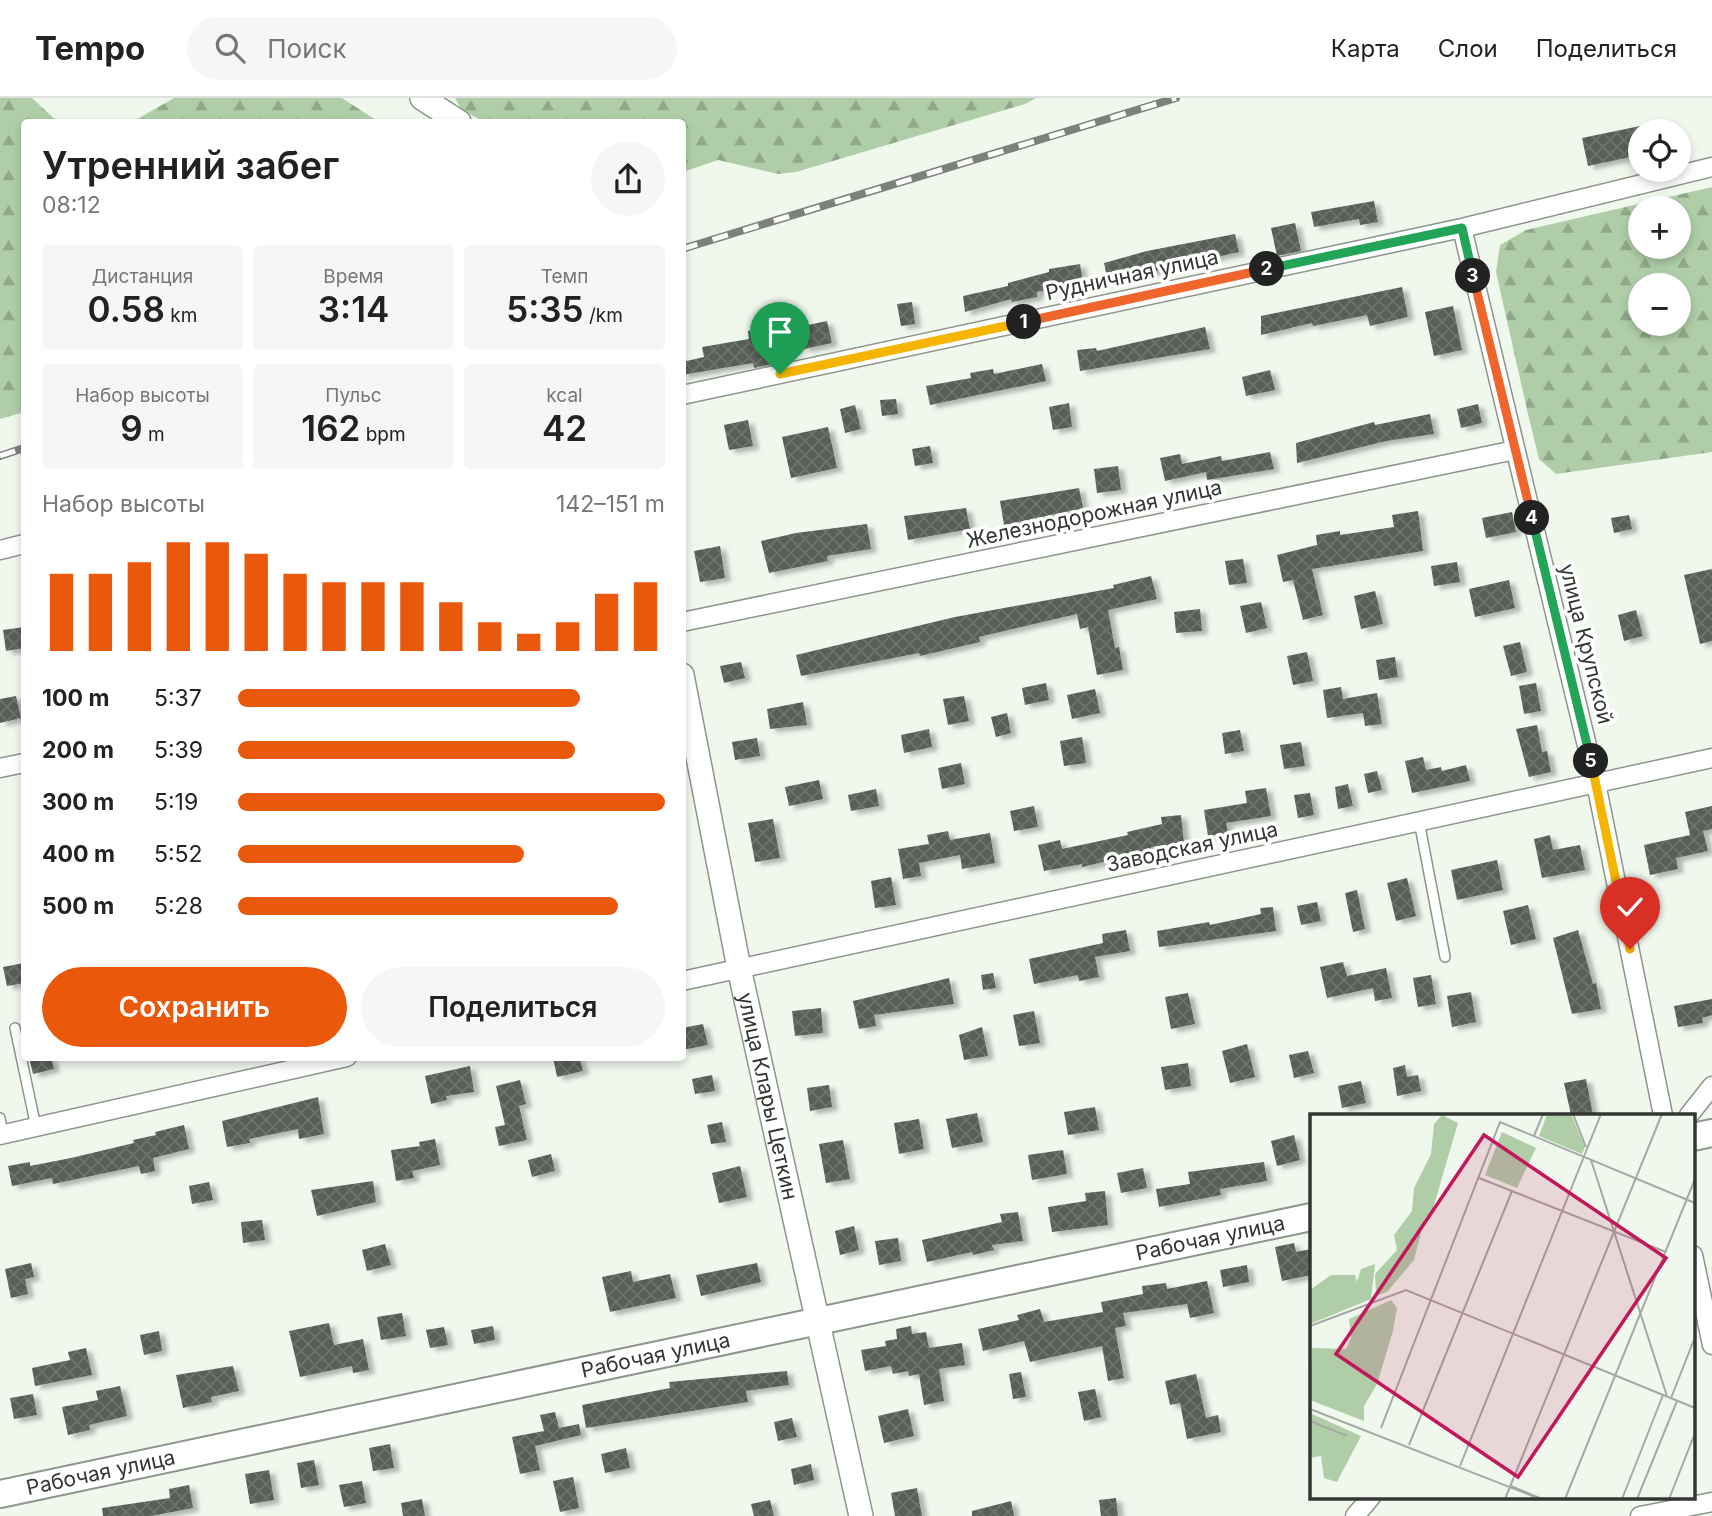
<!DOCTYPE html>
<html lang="ru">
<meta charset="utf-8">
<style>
:root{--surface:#fff;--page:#f6f6f6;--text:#222;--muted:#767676;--line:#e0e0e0;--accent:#ea580c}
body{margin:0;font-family:Inter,sans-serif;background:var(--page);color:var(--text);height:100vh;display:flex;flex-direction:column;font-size:26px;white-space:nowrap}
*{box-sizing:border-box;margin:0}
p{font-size:23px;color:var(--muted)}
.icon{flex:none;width:38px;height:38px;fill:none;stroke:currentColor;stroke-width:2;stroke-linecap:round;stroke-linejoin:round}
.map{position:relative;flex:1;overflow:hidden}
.panel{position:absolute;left:21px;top:21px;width:665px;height:942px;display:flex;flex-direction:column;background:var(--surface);border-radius:7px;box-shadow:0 4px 10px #0003}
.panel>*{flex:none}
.tools{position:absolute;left:1628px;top:21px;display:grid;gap:14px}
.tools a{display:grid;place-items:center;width:63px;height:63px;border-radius:50%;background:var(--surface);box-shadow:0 4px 10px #0003;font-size:35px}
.pin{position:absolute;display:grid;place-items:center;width:60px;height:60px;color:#fff;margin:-72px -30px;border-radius:50% 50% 50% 0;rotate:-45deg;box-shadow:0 0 7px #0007}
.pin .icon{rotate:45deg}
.km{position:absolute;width:35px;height:35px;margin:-18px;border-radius:50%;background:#222;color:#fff;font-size:19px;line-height:35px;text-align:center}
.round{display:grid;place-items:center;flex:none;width:74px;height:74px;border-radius:37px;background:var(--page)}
.summary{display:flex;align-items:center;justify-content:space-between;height:119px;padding:0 21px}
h1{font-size:38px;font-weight:600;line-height:52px}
.metrics{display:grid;grid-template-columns:repeat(3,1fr);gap:10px;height:119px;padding:7px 21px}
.metrics div{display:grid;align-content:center;border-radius:7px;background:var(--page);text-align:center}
.metrics b{font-size:35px;font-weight:600}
.metrics small{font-size:19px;font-weight:400}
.metrics p{font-size:19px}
.chart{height:196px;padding:14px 21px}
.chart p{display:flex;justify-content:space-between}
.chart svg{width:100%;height:126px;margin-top:7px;stroke:var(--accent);stroke-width:6}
.action{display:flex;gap:14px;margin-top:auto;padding:14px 21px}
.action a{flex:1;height:80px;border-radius:42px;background:var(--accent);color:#fff;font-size:28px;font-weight:600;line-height:80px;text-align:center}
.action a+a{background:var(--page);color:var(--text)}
ul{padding:0 21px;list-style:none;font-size:23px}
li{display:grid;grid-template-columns:112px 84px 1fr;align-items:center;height:52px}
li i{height:18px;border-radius:9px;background:var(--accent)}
header{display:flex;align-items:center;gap:42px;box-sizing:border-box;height:98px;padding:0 35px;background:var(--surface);border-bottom:2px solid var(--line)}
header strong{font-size:33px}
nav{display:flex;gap:38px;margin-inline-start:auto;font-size:24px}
.search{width:490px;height:63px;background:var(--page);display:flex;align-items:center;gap:18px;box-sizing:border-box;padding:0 24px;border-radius:38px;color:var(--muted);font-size:26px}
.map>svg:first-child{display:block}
.forest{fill:url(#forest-firs);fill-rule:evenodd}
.building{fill:url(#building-cross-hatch);filter:url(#shadow)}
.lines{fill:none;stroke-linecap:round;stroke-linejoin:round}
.service-casing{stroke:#8d958c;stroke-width:12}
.minor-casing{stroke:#8d958c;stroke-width:21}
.tertiary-casing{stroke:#8d958c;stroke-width:26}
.secondary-casing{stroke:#8d958c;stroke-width:30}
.service{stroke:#fff;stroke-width:9}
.minor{stroke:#fff;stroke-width:18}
.tertiary{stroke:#fff;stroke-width:23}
.secondary{stroke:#fff;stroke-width:26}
.rail-casing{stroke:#7c817b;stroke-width:8}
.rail{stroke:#fff;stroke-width:5;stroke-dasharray:16;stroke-linecap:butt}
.split-1-casing{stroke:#fff;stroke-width:14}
.split-2-casing{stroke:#fff;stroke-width:14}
.split-3-casing{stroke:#fff;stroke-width:14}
.split-4-casing{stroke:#fff;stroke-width:14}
.split-5-casing{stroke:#fff;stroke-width:14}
.split-6-casing{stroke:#fff;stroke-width:14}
.split-1{stroke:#f5b400;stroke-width:9}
.split-2{stroke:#f0652b;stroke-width:9}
.split-3{stroke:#22a559;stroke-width:9}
.split-4{stroke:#f0652b;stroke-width:9}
.split-5{stroke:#22a559;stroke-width:9}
.split-6{stroke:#f5b400;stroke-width:9}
.labels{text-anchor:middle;stroke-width:7;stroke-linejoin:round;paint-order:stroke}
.street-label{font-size:21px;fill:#333633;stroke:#fff}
.inset-road{fill:none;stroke:#a4aaa3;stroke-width:2}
.view{fill:#c2185b;fill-opacity:0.15;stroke:#c2185b;stroke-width:3.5}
.inset-edge{fill:none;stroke:#333633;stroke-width:3.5}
</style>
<header>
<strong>Tempo</strong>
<div class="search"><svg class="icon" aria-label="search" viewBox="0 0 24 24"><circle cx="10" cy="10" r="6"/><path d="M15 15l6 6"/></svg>Поиск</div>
<nav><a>Карта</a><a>Слои</a><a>Поделиться</a></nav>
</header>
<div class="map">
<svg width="1712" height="1418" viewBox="0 0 1712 1418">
<defs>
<pattern id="forest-firs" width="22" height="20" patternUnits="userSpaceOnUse" patternTransform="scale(1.75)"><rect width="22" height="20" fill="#afcea8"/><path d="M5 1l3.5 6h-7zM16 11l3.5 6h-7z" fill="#8fa889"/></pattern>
<pattern id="building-cross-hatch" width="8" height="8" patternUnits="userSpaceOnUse" patternTransform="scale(1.75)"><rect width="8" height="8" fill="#585f57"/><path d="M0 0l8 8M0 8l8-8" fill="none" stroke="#6d736c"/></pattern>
<filter id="shadow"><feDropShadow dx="6" dy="3.5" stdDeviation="2" flood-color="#0004"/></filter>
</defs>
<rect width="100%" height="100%" fill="#f0f8ee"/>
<path class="forest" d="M0 0H32L58 24H24V314L0 321Z
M174 0H342L379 24H132Z
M455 0H1036L1025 6 796 74 778 76 718 62 683 74 682 24H484L461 11Z
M1712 89V354L1556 376 1539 361 1528 316 1496 174 1500 147 1526 132ZM1640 110H1678V149H1640ZM1678 187V226H1640V187Z"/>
<path class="building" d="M1640 28V57L1588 68 1582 40Z
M1374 103 1378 124 1360 127 1359 121 1314 129 1311 114Z
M1295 125 1301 153 1277 158 1271 130Z
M1235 136 1239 154 1108 184 1104 165 1147 153Z
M1080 166 1083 184 1037 194V199L1012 204 1011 201 965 214 963 198 1008 188V185L1049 174V171Z
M1402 189 1408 219 1370 228 1367 217 1313 228 1312 225 1261 237V218Z
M912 204 915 226 901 228 897 206Z
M1453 208 1462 252 1434 258 1425 214Z
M827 223 832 245 804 251 799 229Z
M775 229 781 264 754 270 753 265 682 277V264L704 259 702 249 749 241 748 233Z
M1205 229 1210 251 1080 273 1077 252 1096 250 1097 253Z
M1042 266 1046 283 930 307 926 288 971 280 970 275 993 271 994 276Z
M1270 272 1275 292 1246 298 1242 279Z
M896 301 898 316 882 318 880 302Z
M1069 305 1072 329 1053 332 1049 309Z
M1478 306 1482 325 1461 330 1457 311Z
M855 307 861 331 845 335 840 311Z
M1430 316 1434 336 1386 343 1297 365 1296 345 1374 324 1375 327Z
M748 322 753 348 729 352 724 327Z
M828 329 837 370 791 380 782 339Z
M930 348 933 365 915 368 912 351Z
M1270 354 1274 371 1207 382 1206 374 1165 383 1160 360 1180 356 1182 366 1221 358 1222 363Z
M1118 368 1121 392 1097 395 1094 371Z
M1079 390 1083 410 1004 427 1000 403Z
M966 410 970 431 908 442 904 418Z
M1418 413 1423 453 1312 471 1323 517 1303 522 1293 482 1283 484 1277 457 1317 447 1316 437 1340 433V437L1394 429 1392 417Z
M1512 414 1516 434 1486 440 1482 420Z
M1629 417 1632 431 1614 435 1611 420Z
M867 426 871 451 827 458 828 463 769 475 761 443 796 435Z
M720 448 725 480 700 484 694 453Z
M1243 461 1247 485 1229 487 1225 463Z
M1457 464 1460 484 1434 488 1431 468Z
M1712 471V543L1700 546 1684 477Z
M1151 478 1157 501 1108 512 1115 550 1119 549 1123 572 1097 577 1088 529 1080 531 1077 516 979 539 980 544 920 558 919 555 801 578 796 557 955 519 1114 490 1113 487Z
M1509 482 1515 510 1475 519 1469 491Z
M1375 493 1383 526 1361 531 1354 498Z
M1261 504 1267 530 1246 535 1240 508Z
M1200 511 1202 533 1176 535 1174 514Z
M1636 512 1643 538 1624 543 1618 517Z
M24 529V550L6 553 3 532Z
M1520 544 1527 574 1511 578 1503 548Z
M1307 554 1313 583 1293 587 1287 558Z
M1395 559 1398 579 1379 582 1376 562Z
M741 564 745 580 724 585 720 568Z
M1046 585 1049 602 1025 607 1022 590Z
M1536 585 1541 613 1524 616 1519 588Z
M1341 589 1343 601 1377 595 1382 626 1365 628 1363 615 1327 620 1323 592Z
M1095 591 1100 615 1072 621 1067 597Z
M16 598 21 620 0 625V601Z
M964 598 969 623 948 627 943 601Z
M803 604 807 627 770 631 767 611Z
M1007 615 1011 635 996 639 991 619Z
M1537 627 1542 654 1547 653 1551 674 1529 679 1516 631Z
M929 631 932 649 904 655 901 637Z
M1240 632 1244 653 1225 656 1222 635Z
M1082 639 1086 665 1064 668 1060 643Z
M757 640 760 658 735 662 732 644Z
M1301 644 1305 668 1284 671 1280 647Z
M1423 659 1426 672 1441 669 1442 673 1466 667 1470 683 1412 695 1405 663Z
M961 665 965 686 942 691 938 670Z
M1377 673 1382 692 1368 695 1364 676Z
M819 682 823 701 789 708 785 689Z
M1348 686 1353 708 1338 711 1335 689Z
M1266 690 1271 718 1226 725 1228 735 1208 738 1204 712 1247 705 1245 693Z
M876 691 879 708 851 713 848 697Z
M1310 695 1314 717 1298 720 1294 697Z
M1034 708 1038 729 1014 733 1010 713Z
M1712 708V731L1703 733 1708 753 1676 760 1678 771 1650 777 1644 747 1690 737 1685 714Z
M1181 717 1184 745 1151 749V753L1082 769V766L1044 773 1038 747 1060 742 1062 751 1128 737 1127 734 1162 726 1161 719Z
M773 721 780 760 755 764 748 725Z
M948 733 950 742 990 735 995 765 962 771 960 757 919 765 921 778 903 781 898 751 929 746 927 737Z
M1550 737 1553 752 1580 747 1585 772 1542 780 1534 741Z
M1497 762 1503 792 1457 802 1451 772Z
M891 779 896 807 875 810 871 783Z
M1407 780 1416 818 1396 823 1387 785Z
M1357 792 1365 831 1353 834 1345 795Z
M1317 804 1321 823 1301 827 1297 808Z
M1528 807 1536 841 1511 847 1503 813Z
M1273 809 1276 833 1159 849 1157 833 1209 824 1210 827 1261 816 1260 810Z
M1126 832 1130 853 1095 859 1099 879 1079 883 1078 877 1034 886 1029 861 1103 845 1102 836Z
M1578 832 1593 886 1596 885 1601 911 1572 916 1553 840Z
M1343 864 1347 878 1386 870 1392 900 1375 903 1373 890 1327 900 1320 869Z
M24 865V885L7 888 3 869Z
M993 875 996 890 983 892 981 877Z
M1431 877 1436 906 1418 909 1413 880Z
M949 880 954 906 874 917 876 928 859 931 853 903Z
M1471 894 1476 924 1452 929 1447 898Z
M1188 895 1195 926 1171 931 1165 899Z
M1712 901V917L1702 920 1703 925 1678 929 1674 908Z
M821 910 823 935 795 938 792 913Z
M1034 913 1040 945 1019 948 1013 917Z
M703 926 708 947 682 952V930Z
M982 929 988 958 964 962 959 937Z
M1247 946 1255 979 1230 985 1222 953Z
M1308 953 1314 975 1294 980 1289 957Z
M29 959H51L54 971 33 976Z
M553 959H579L583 973 557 979Z
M1188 965 1191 988 1165 992 1161 969Z
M1405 967 1407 979 1418 977 1421 993 1397 998 1393 970Z
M470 968 474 994 446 998 447 1002 431 1006 425 978Z
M712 977 715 993 695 996 692 981Z
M1586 981 1593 1017H1571L1564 985Z
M520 982 526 1006 519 1008 527 1042 499 1048 495 1029 505 1027 496 988Z
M1361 983 1366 1005 1342 1010 1338 988Z
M829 987 832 1009 810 1013 807 990Z
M318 999 324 1036 299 1041 298 1031 249 1041 250 1045 227 1049 222 1023Z
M1095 1009 1099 1032 1068 1037 1064 1014Z
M977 1015 983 1044 952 1050 946 1021Z
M919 1021 924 1051 899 1056 894 1025Z
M722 1024 726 1044 711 1046 707 1027Z
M184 1027 189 1051 153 1060 155 1073 141 1076 139 1068 53 1086 52 1080 12 1088 8 1068 30 1064V1068L71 1060 134 1045 133 1042 156 1037 155 1034Z
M1294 1037 1300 1062 1277 1068 1271 1043Z
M435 1041 440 1067 412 1073 414 1080 396 1083 391 1052 420 1048 419 1044Z
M843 1042 850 1081 826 1085 819 1046Z
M1063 1052 1067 1076 1032 1082 1028 1057Z
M551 1056 555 1073 532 1079 528 1062Z
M1264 1064 1267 1083 1220 1091 1221 1097 1159 1109 1156 1091 1190 1086 1188 1074Z
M740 1068 747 1099 719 1105 712 1075Z
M1143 1070 1147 1090 1121 1095 1117 1075Z
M373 1083 376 1104 317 1118 311 1092Z
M209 1084 213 1102 192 1106 189 1088Z
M1105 1093 1108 1127 1052 1134 1048 1109 1086 1103 1085 1095Z
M1018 1114 1023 1143 992 1147 994 1152 973 1157 972 1154 927 1164 922 1142 1002 1124 1000 1116Z
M262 1122 265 1142 243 1145 241 1124Z
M854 1128 859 1152 840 1157 835 1133Z
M898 1140 901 1163 879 1167 875 1143Z
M1294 1145 1296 1154 1311 1151V1177L1282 1183 1275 1149Z
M385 1146 391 1167 367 1173 362 1152Z
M31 1165 34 1179 25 1181 28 1196 11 1200 5 1171Z
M757 1165 761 1184 701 1198 696 1177Z
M1247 1167 1249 1184 1223 1189 1220 1172Z
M631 1173 633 1184 670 1176 676 1200 610 1214 602 1179Z
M1207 1183 1214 1215 1190 1220 1187 1206 1123 1215 1126 1228 1115 1230 1124 1280 1108 1283 1102 1248 1030 1264 1024 1243 983 1253 978 1231 1019 1222 1017 1217 1040 1211 1044 1224 1103 1214 1101 1204 1143 1196 1142 1188 1166 1185 1167 1191Z
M402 1215 406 1238 381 1242 377 1219Z
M329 1225 334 1247 363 1241 369 1272 353 1275 352 1268 300 1279 289 1233Z
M493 1228 495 1242 474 1246 471 1232Z
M911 1228 912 1236 926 1234 929 1250 962 1245 965 1267 939 1271 944 1303 924 1307 919 1276 909 1278 908 1273 893 1276 891 1268 865 1273 861 1252 886 1248 885 1243 897 1241 896 1231Z
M444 1229 448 1247 430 1250 426 1232Z
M159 1233 162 1253 144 1257 140 1237Z
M86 1250 92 1277 35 1288 32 1270 70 1262 68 1254Z
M233 1268 239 1293 211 1299 212 1304 183 1310 176 1277Z
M787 1273 789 1287 746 1293 748 1304 586 1330 582 1307 670 1290 669 1284Z
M1021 1274 1026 1299 1013 1301 1009 1276Z
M1196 1276 1206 1320 1218 1317 1221 1334 1187 1341 1180 1305 1170 1307 1165 1283Z
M120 1288 127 1318 89 1327 90 1332 68 1337 62 1309 98 1302 96 1293Z
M1095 1291 1101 1319 1084 1323 1078 1294Z
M33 1296 37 1317 14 1321 10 1300Z
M908 1311 914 1338 884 1345 878 1318Z
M555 1314 559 1330 579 1326 581 1337 535 1348 540 1372 520 1376 512 1339 544 1333 540 1317Z
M792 1320 797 1339 778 1343 774 1324Z
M390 1346 394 1370 373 1373 369 1350Z
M626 1350 630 1370 605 1375 601 1356Z
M314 1362 319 1387 301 1390 297 1365Z
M811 1366 814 1382 794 1387 791 1371Z
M269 1372 274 1402 250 1406 245 1376Z
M573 1379 579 1410 560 1414 553 1383Z
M362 1383 366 1405 344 1409 339 1387Z
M189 1387 193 1410 151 1418H103L102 1410 170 1400 169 1391Z
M917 1390 922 1418H895L891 1395Z
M1116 1400 1118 1418H1101L1099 1402Z
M422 1401 425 1418H403L401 1405Z
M770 1402 774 1418H754L751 1406Z
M1011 1403 1014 1418H972V1413Z"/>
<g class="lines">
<g class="service-casing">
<path id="service" d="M1419 723 1445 859
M15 930 36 1029
M0 1020 3 1036"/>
</g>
<g class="minor-casing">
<path id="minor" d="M1462 130 1596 685 1663 1017
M682 297 1462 130 1712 69
M0 452 24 446
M682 524 1515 352
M0 670 24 665
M682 883 1712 660
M1689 1017 1712 988
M0 1037 347 959
M1693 1157 1712 1247
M1355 1418 1371 1399
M1640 1418 1712 1404"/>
</g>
<g class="tertiary-casing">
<g id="tertiary">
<path d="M422 0 459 24"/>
<path id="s1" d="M682 577 739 870 861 1418"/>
</g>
</g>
<g class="secondary-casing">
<g id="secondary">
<path d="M1693 1039 1712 1035"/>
<path id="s2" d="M0 1396 1311 1119"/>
</g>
</g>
<use href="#service" class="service"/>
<use href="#minor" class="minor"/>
<use href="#tertiary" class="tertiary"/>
<use href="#secondary" class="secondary"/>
<g class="rail-casing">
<path id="rail" d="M682 151 1176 0
M0 358 24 350"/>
</g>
<use href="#rail" class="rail"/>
</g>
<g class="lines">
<g class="split-1-casing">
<path id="split-1" d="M780 276 1024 224"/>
</g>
<g class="split-2-casing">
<path id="split-2" d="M1024 224 1267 171"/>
</g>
<g class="split-3-casing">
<path id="split-3" d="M1267 171 1462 130 1473 178"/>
</g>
<g class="split-4-casing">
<path id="split-4" d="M1473 178 1532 420"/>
</g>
<g class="split-5-casing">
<path id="split-5" d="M1532 420 1591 663"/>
</g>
<g class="split-6-casing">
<path id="split-6" d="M1591 663 1630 851"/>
</g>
<use href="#split-1" class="split-1"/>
<use href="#split-2" class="split-2"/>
<use href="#split-3" class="split-3"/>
<use href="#split-4" class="split-4"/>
<use href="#split-5" class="split-5"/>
<use href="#split-6" class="split-6"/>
</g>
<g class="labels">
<g class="street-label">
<text transform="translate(1132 177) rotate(-12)" y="7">Рудничная улица</text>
<text transform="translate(1094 416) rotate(-12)" y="7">Железнодорожная улица</text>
<text transform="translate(1586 546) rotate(76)" y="7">улица Крупской</text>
<text transform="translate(1192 749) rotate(-12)" y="7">Заводская улица</text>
<text dy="7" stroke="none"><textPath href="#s1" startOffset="430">улица Клары Цеткин</textPath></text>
<text dy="7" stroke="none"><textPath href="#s2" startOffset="1237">Рабочая улица</textPath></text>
<text dy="7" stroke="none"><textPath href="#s2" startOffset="670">Рабочая улица</textPath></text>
<text dy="7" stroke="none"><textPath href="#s2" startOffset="103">Рабочая улица</textPath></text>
</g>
</g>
<g transform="translate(1310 1016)">
<rect width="385" height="385" fill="#f0f8ee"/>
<path d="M237 0H261L275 33 272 40 229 22ZM132 1 148 9 122 98 115 104 104 146 77 178 66 182 65 160 87 136 84 121 102 97 104 74 121 40 124 10ZM192 18 226 34 207 74 175 61ZM65 150 61 185 0 210V176L21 161H45L47 168 51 155ZM81 186 87 194 83 217 67 270 54 292V307L0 286 2 234 36 235 41 224 39 205ZM0 299 51 322 27 368 14 364 11 342 0 344Z" fill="#afcea8"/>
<path class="inset-road" d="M263 0 276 33M224 22 233 0M281 46 357 282M169 64 356 138M0 212 96 176 385 294M361 284 385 223M0 295 230 385M0 307 37 322M71 314 190 8 385 89M99 331 202 77M150 352 291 0M201 372 232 385M195 385 352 0M255 385 385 65M312 385 353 281M327 385 367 287M359 385 385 319"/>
<path class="view" d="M174 21 356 144 208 363 26 240Z"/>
<rect width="385" height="385" class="inset-edge"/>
</g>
</svg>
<div class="tools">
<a><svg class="icon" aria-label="locate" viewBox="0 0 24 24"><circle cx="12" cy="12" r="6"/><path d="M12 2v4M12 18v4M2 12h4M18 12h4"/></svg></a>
<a>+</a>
<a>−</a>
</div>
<div class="pin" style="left:780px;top:276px;background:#1e9e55"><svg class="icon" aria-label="arrive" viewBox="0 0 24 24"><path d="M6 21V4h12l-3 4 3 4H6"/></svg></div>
<div class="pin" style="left:1630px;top:851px;background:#d93025"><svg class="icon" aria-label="check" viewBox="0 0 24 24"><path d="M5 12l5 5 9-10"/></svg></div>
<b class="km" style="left:1024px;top:224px">1</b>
<b class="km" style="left:1267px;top:171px">2</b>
<b class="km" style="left:1473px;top:178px">3</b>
<b class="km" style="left:1532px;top:420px">4</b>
<b class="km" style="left:1591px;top:663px">5</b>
<section class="panel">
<div class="summary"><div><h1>Утренний забег</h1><p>08:12</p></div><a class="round"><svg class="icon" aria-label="share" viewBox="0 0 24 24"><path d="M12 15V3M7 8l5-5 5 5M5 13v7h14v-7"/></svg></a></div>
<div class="metrics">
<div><p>Дистанция</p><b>0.58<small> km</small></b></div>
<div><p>Время</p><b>3:14</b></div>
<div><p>Темп</p><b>5:35<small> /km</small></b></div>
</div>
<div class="metrics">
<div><p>Набор высоты</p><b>9<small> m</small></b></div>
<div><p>Пульс</p><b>162<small> bpm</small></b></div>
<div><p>kcal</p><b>42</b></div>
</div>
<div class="chart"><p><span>Набор высоты</span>142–151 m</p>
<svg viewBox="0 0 160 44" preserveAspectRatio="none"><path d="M5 44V17M15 44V17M25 44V13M35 44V6M45 44V6M55 44V10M65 44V17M75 44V20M85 44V20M95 44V20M105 44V27M115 44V34M125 44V38M135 44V34M145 44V24M155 44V20"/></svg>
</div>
<ul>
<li><b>100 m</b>5:37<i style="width:80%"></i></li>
<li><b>200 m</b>5:39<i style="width:79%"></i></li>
<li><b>300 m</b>5:19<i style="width:100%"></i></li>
<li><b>400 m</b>5:52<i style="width:67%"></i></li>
<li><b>500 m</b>5:28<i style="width:89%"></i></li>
</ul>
<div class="action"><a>Сохранить</a><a>Поделиться</a></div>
</section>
</div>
